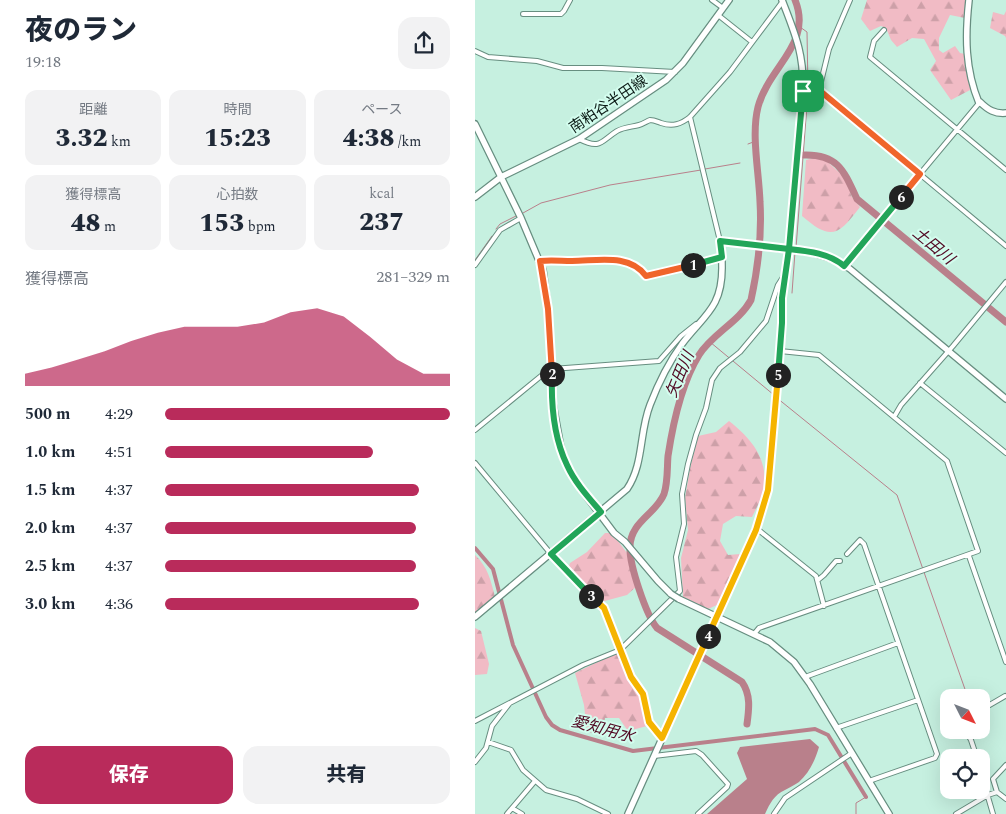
<!DOCTYPE html>
<html lang="ja">
<meta charset="utf-8">
<style>
:root{--surface:#fff;--page:#f2f2f3;--text:#1f2937;--muted:#747a83;--accent:#b92b5b}
body{margin:0;font-family:Spectral,"Noto Sans JP",serif;background:var(--page);color:var(--text);height:100vh;display:flex;flex-direction:column;font-size:19px;white-space:nowrap}
*{box-sizing:border-box;margin:0}
p{font-size:16px;color:var(--muted)}
.icon{flex:none;width:28px;height:28px;fill:none;stroke:currentColor;stroke-width:2;stroke-linecap:round;stroke-linejoin:round}
.map{position:relative;flex:1;overflow:hidden}
.drawer{display:flex;flex-direction:column;background:var(--surface);width:475px}
.drawer>*{flex:none}
.needle{width:32px;rotate:132deg}
.buttons{position:absolute;left:465px;top:689px;display:grid;gap:10px}
.buttons a{display:grid;place-items:center;width:50px;height:50px;border-radius:10px;background:var(--surface);box-shadow:0 5px 20px #0002;font-size:25px}
.pin{position:absolute;display:grid;place-items:center;width:42px;height:42px;color:#fff;margin:-21px;border-radius:10px;box-shadow:0 2px 8px #0006}
.km{position:absolute;width:25px;height:25px;margin:-12px;border-radius:50%;background:#222;color:#fff;font-size:14px;line-height:25px;text-align:center}
.round{display:grid;place-items:center;flex:none;width:52px;height:52px;border-radius:15px;background:var(--page)}
.head{display:flex;align-items:center;justify-content:space-between;height:85px;padding:0 25px}
h1{font-size:28px;font-weight:800;line-height:38px}
.stats{display:grid;grid-template-columns:repeat(3,1fr);gap:8px;height:85px;padding:5px 25px}
.stats div{display:grid;align-content:center;border-radius:12px;background:var(--page);text-align:center}
.stats b{font-size:25px;font-weight:800}
.stats small{font-size:14px;font-weight:400}
.stats p{font-size:14px}
.chart{height:140px;padding:10px 25px}
.chart p{display:flex;justify-content:space-between}
.chart svg{width:100%;height:90px;margin-top:5px;fill:var(--accent);opacity:.7}
.cta{display:flex;gap:10px;margin-top:auto;padding:10px 25px}
.cta a{flex:1;height:58px;border-radius:15px;background:var(--accent);color:#fff;font-size:20px;font-weight:800;line-height:58px;text-align:center}
.cta a+a{background:var(--page);color:var(--text)}
ul{padding:0 25px;list-style:none;font-size:16px}
li{display:grid;grid-template-columns:80px 60px 1fr;align-items:center;height:38px}
li i{height:12px;border-radius:6px;background:var(--accent)}
main{display:flex;flex:1;min-height:0}
.map>svg:first-child{display:block}
.forest{fill:url(#forest-firs)}
.water{fill:#b9808b}
.lines{fill:none;stroke-linecap:round;stroke-linejoin:round}
.stream{stroke:#b9808b;stroke-width:1}
.canal{stroke:#b9808b;stroke-width:4}
.river{stroke:#b9808b;stroke-width:7}
.street-casing{stroke:#678e80;stroke-width:6}
.secondary-casing{stroke:#678e80;stroke-width:8}
.street{stroke:#fff;stroke-width:4}
.secondary{stroke:#fff;stroke-width:5.5}
.secondary-bridge-casing{stroke:#678e80;stroke-width:8;stroke-linecap:butt}
.secondary-bridge{stroke:#fff;stroke-width:5.5}
.split-1-casing{stroke:#fff;stroke-width:10}
.split-2-casing{stroke:#fff;stroke-width:10}
.split-3-casing{stroke:#fff;stroke-width:10}
.split-4-casing{stroke:#fff;stroke-width:10}
.split-5-casing{stroke:#fff;stroke-width:10}
.split-6-casing{stroke:#fff;stroke-width:10}
.split-7-casing{stroke:#fff;stroke-width:10}
.split-1{stroke:#22a559;stroke-width:6}
.split-2{stroke:#f0652b;stroke-width:6}
.split-3{stroke:#22a559;stroke-width:6}
.split-4{stroke:#f5b400;stroke-width:6}
.split-5{stroke:#f5b400;stroke-width:6}
.split-6{stroke:#22a559;stroke-width:6}
.split-7{stroke:#f0652b;stroke-width:6}
.labels{text-anchor:middle;stroke-width:4;stroke-linejoin:round;paint-order:stroke}
.street-label{font-size:15px;fill:#0d1c17;stroke:#d3fdee}
.water-label{font-size:16px;font-style:italic;fill:#510923;stroke:#d3fdee}
</style>
<main>
<section class="drawer">
<div class="head"><div><h1>夜のラン</h1><p>19:18</p></div><a class="round"><svg class="icon" aria-label="share" viewBox="0 0 24 24"><path d="M12 15V3M7 8l5-5 5 5M5 13v7h14v-7"/></svg></a></div>
<div class="stats">
<div><p>距離</p><b>3.32<small> km</small></b></div>
<div><p>時間</p><b>15:23</b></div>
<div><p>ペース</p><b>4:38<small> /km</small></b></div>
</div>
<div class="stats">
<div><p>獲得標高</p><b>48<small> m</small></b></div>
<div><p>心拍数</p><b>153<small> bpm</small></b></div>
<div><p>kcal</p><b>237</b></div>
</div>
<div class="chart"><p><span>獲得標高</span>281–329 m</p>
<svg viewBox="0 0 160 44" preserveAspectRatio="none"><path d="M0 44V38L10 35L20 31L30 27L40 22L50 18L60 15L70 15L80 15L90 13L100 8L110 6L120 10L130 20L140 31L150 38L160 38V44z"/></svg>
</div>
<ul>
<li><b>500 m</b>4:29<i style="width:100%"></i></li>
<li><b>1.0 km</b>4:51<i style="width:73%"></i></li>
<li><b>1.5 km</b>4:37<i style="width:89%"></i></li>
<li><b>2.0 km</b>4:37<i style="width:88%"></i></li>
<li><b>2.5 km</b>4:37<i style="width:88%"></i></li>
<li><b>3.0 km</b>4:36<i style="width:89%"></i></li>
</ul>
<div class="cta"><a>保存</a><a>共有</a></div>
</section>
<div class="map">
<svg width="531" height="814" viewBox="0 0 531 814">
<defs>
<pattern id="forest-firs" width="22" height="20" patternUnits="userSpaceOnUse" patternTransform="scale(1.25)"><rect width="22" height="20" fill="#f1bbc5"/><path d="M5 1l3.5 6h-7zM16 11l3.5 6h-7z" fill="#cda0a8"/></pattern>
</defs>
<rect width="100%" height="100%" fill="#c6f0e0"/>
<path class="forest" d="M392 0H492L490 18 475 15 464 38V50L468 53 480 46 485 53 490 54 491 70 497 89 476 100 455 70 461 61 449 39 437 38 422 47 416 40 411 28 406 26 395 31 386 19Z
M531 11V38L530 36 515 28 518 12 529 15Z
M343 157 354 163 370 178 377 197 385 207C363 236 356 241 327 216L331 160Z
M254 421C277 439 295 461 288 491 286 500 281 509 277 517L261 516 248 524 245 541 253 555 265 554 242 605 233 609 208 597 206 558 213 530 210 498 215 468 223 436 241 432Z
M130 533H137L152 553 155 568 162 586 152 595 126 602 93 569 95 563 112 552Z
M0 555C13 567 16 581 20 597L0 613Z
M0 628 6 631 14 664 12 674 0 675Z
M143 652 155 682 167 698 172 726 153 731 144 718H130L127 737 112 731 109 705 100 673Z"/>
<path class="water" d="M335 739 344 747C340 760 335 772 324 782 320 785 315 787 310 790 299 795 295 803 290 814H232L272 779 262 753 265 747Z"/>
<g class="lines">
<path class="stream" d="M325 27 332 32 333 88
M273 144 281 141
M230 169 265 163
M48 213 66 203 135 185 226 170
M21 229 25 224 41 216
M321 248 333 92
M0 260 17 236
M317 293 320 252
M235 342 299 395
M302 398 422 495 492 695
M381 814V803L391 797"/>
<path class="canal" d="M0 548 18 569 38 645 71 717 77 725 85 730 158 751 340 729 353 735 391 797"/>
<path class="river" d="M329 155C363 154 369 171 382 199L531 322
M272 724C274 709 276 695 267 682L182 628C171 615 154 564 155 547 155 522 181 514 189 494 193 482 192 468 193 456 198 423 206 384 224 355 237 334 264 322 276 300 283 268 287 235 285 202 284 172 276 135 283 107 294 66 338 44 320 0"/>
<g class="street-casing">
<path id="street" d="M237 0 248 8
M48 14H86L89 11 95 0
M243 15 277 42
M409 30 399 41 395 57 531 170
M0 51 13 57 62 61 88 68H127L200 72
M344 90 354 49 375 0
M328 91 344 90 531 246
M215 117 245 241
M104 139C126 150 126 141 142 131 149 127 157 127 164 125 168 124 172 121 175 120 179 120 183 122 186 123 198 127 206 124 215 117L255 72 308 1
M65 261C76 260 86 261 97 261 122 261 154 253 171 276L247 257
M0 265 25 230 46 218
M369 265 505 102
M445 383 531 453
M419 417 426 405 478 346 531 282
M0 430 66 376 77 369 184 361 206 336 221 324
M0 463 76 554 129 609 156 677 168 694 174 722 187 738
M281 528 341 576 349 606
M372 554 385 540 389 544 462 754 460 758 394 781
M494 556 531 662
M343 580 349 575 361 561H365
M279 634 284 628 503 551 472 461 344 355 305 351
M330 677 423 643
M506 710 530 696
M0 721 108 665 145 650 205 591 201 557 209 524 207 494 213 464 221 435 231 408 237 380 245 368 265 352 291 321 303 285 310 274
M361 728 443 700
M490 730 496 740 502 758
M13 742 36 750 48 770 71 790 102 799 133 814
M179 756 221 751 227 755 253 784 252 787 223 814
M0 762 11 748 17 726 34 704
M531 765 518 779 522 792 531 799
M506 773 518 814
M37 808 47 814
M32 814 60 781
M299 814 310 798 377 753
M481 814 513 795 522 792"/>
</g>
<g class="secondary-casing">
<path id="secondary" d="M494 0C490 36 490 69 504 103L505 102C513 110 520 114 531 113
M0 124 46 218 68 270 73 309 77 369 76 393 87 454 93 467 106 489 139 533 150 542 183 581 196 594
M0 197 26 177 104 139 191 80 208 63 254 0
M204 599 295 642 319 662 335 684 414 814
M0 617 152 489C169 464 164 433 175 405 183 384 194 362 207 344 229 315 247 308 247 268 247 259 247 250 245 241L335 252 361 260 375 269 531 399
M153 814 281 530 293 490 307 323V298L314 249 328 91C329 53 320 34 307 0"/>
</g>
<use href="#street" class="street"/>
<use href="#secondary" class="secondary"/>
<g class="secondary-bridge-casing">
<path id="secondary-bridge" d="M196 594 204 599"/>
</g>
<use href="#secondary-bridge" class="secondary-bridge"/>
</g>
<g class="lines">
<g class="split-1-casing">
<path id="split-1" d="M218 265 247 257 245 241 314 249 328 91"/>
</g>
<g class="split-2-casing">
<path id="split-2" d="M77 374 73 309 65 261C76 260 86 261 97 261 122 261 154 253 171 276L218 265"/>
</g>
<g class="split-3-casing">
<path id="split-3" d="M77 374C76 403 79 438 92 465 100 483 114 498 126 512L76 554 116 596"/>
</g>
<g class="split-4-casing">
<path id="split-4" d="M116 596 129 608 156 677 168 694 174 722 187 738 233 636"/>
</g>
<g class="split-5-casing">
<path id="split-5" d="M233 636 281 530 293 490 303 375"/>
</g>
<g class="split-6-casing">
<path id="split-6" d="M303 375 307 323V298L314 249C332 251 354 253 369 266L426 197"/>
</g>
<g class="split-7-casing">
<path id="split-7" d="M328 91 344 90 445 174 426 197"/>
</g>
<use href="#split-1" class="split-1"/>
<use href="#split-2" class="split-2"/>
<use href="#split-3" class="split-3"/>
<use href="#split-4" class="split-4"/>
<use href="#split-5" class="split-5"/>
<use href="#split-6" class="split-6"/>
<use href="#split-7" class="split-7"/>
</g>
<g class="labels">
<g class="street-label">
<text transform="translate(133 104) rotate(-34)" y="5">南粕谷半田線</text>
</g>
<g class="water-label">
<text transform="translate(459 245) rotate(40)" y="6">土田川</text>
<text transform="translate(204 374) rotate(-67)" y="6">矢田川</text>
<text transform="translate(128 728) rotate(15)" y="6">愛知用水</text>
</g>
</g>
</svg>
<div class="buttons">
<a><svg class="needle" viewBox="-14 -14 28 28"><path d="M0-13l5 13h-10z" fill="#e53935"/><path d="M0 13l5-13h-10z" fill="#747a83"/></svg></a>
<a><svg class="icon" aria-label="locate" viewBox="0 0 24 24"><circle cx="12" cy="12" r="6"/><path d="M12 2v4M12 18v4M2 12h4M18 12h4"/></svg></a>
</div>
<div class="pin" style="left:328px;top:91px;background:#1e9e55"><svg class="icon" aria-label="arrive" viewBox="0 0 24 24"><path d="M6 21V4h12l-3 4 3 4H6"/></svg></div>
<b class="km" style="left:218px;top:265px">1</b>
<b class="km" style="left:77px;top:374px">2</b>
<b class="km" style="left:116px;top:596px">3</b>
<b class="km" style="left:233px;top:636px">4</b>
<b class="km" style="left:303px;top:375px">5</b>
<b class="km" style="left:426px;top:197px">6</b>
</div>
</main>
